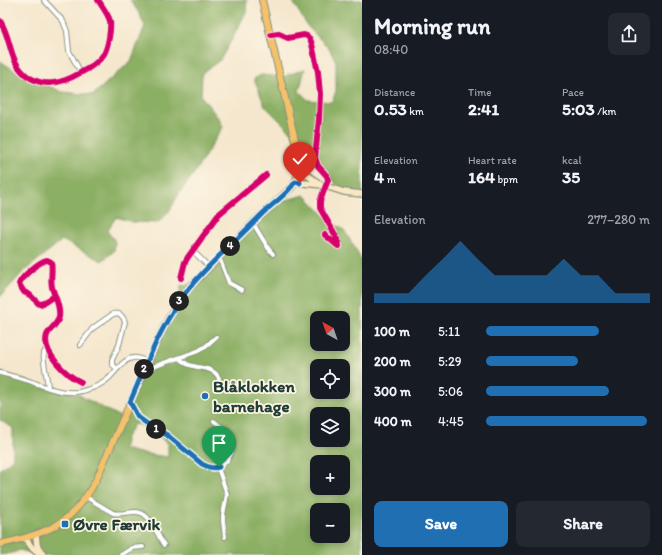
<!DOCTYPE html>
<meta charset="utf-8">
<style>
:root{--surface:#171b24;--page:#242831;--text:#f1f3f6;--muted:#9ea1a6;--accent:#1f6fb2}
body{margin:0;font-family:Itim,sans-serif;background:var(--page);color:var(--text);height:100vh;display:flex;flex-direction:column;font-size:15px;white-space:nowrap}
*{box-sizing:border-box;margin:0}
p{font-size:13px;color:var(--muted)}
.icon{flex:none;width:22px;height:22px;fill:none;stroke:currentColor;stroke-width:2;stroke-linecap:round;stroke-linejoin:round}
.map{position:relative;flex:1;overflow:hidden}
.details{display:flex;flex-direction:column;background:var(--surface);width:300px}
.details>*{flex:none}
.needle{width:26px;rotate:320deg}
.tools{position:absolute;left:310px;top:311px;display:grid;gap:8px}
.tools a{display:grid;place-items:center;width:40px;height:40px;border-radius:8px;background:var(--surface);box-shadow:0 2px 6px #0003;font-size:20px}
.pin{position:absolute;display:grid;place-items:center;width:34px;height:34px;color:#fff;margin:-41px -17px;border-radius:50% 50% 50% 0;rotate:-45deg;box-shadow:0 0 4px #0007}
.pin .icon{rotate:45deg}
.km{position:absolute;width:20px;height:20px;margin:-10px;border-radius:50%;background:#222;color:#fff;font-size:11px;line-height:20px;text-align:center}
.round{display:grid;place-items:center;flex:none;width:42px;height:42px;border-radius:8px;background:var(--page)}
.headline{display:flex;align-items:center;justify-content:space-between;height:68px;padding:0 12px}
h1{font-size:22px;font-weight:700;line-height:30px}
.metrics{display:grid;grid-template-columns:repeat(3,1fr);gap:6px;height:68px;padding:4px 12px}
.metrics div{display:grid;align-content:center}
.metrics b{font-size:17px;font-weight:700}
.metrics small{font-size:11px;font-weight:400}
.metrics p{font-size:11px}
.chart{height:112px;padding:8px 12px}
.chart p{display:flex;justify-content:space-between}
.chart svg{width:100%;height:72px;margin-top:4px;fill:var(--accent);opacity:.7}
.cta{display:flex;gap:8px;margin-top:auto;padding:8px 12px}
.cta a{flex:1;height:46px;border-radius:8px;background:var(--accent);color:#fff;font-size:16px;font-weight:700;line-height:46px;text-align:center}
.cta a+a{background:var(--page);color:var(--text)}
ul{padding:0 12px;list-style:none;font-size:13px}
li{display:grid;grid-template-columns:64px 48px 1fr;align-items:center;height:30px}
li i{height:10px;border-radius:5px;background:var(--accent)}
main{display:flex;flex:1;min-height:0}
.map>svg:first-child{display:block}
.forest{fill:#8baf63;stroke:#55764c;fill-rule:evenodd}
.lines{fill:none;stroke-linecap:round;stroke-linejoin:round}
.minor-casing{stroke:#8a9280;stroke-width:6}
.secondary-casing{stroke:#8a9280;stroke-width:8}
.primary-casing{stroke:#8a9280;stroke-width:8}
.minor{stroke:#fff;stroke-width:4}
.secondary{stroke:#fae7c3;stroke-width:5.5}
.primary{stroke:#f3c26a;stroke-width:6}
.cycleway-casing{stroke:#fcf5e5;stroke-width:8}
.cycleway{stroke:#d6006c;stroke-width:6}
.route-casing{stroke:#fff;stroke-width:8}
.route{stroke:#1f6fb2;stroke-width:5}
.poi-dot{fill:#1f6fb2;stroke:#fcf5e5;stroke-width:1.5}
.labels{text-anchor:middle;stroke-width:3.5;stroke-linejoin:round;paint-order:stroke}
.poi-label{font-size:17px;font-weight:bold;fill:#1f3d34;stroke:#fcf5e5;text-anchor:start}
</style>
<main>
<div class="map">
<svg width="362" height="555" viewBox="0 0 362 555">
<rect width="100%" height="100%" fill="#fcf5e5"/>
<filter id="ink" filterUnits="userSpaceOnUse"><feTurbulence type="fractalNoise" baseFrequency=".025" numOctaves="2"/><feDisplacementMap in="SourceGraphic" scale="8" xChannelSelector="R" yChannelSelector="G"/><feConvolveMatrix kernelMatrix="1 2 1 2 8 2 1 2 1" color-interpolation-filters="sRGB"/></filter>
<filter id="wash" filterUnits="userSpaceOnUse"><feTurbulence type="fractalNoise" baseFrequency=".012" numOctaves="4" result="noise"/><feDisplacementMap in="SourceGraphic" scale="16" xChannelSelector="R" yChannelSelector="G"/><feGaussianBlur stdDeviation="0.9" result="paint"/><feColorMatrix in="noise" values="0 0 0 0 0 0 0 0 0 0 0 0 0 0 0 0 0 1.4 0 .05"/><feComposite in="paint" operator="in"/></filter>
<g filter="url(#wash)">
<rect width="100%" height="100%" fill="#f5e7cd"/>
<path class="forest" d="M130 0H247L246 12 232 39 220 60 202 73 201 96 219 119 223 127 195 172 180 192 170 210 158 223 133 222 116 217 107 231 115 241 114 251 102 261 62 240 22 273 0 297V61L14 70 62 92 93 95 131 61 145 26 139 13Z
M292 0H362V195L345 194 325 172 287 128 265 106 254 79 261 75 282 77 305 69 299 91 308 100 332 102 336 91V61L328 47 308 27Z
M305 195 332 223 344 230 362 260V555H33L31 553 20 550 12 553 0 555V469L13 459V428L0 420V372L50 389 77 394 122 418 179 300 181 285 186 286 198 279 261 217 286 200ZM317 318H343V344H317ZM317 366H343V392H317ZM317 414H343V440H317ZM134 424 149 426 168 445V457L139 453 124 449 125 439ZM317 462H343V488H317ZM317 510H343V536H317Z"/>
</g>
<g filter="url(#ink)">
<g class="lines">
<g class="minor-casing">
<path id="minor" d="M44 0 63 21 67 31 69 51 81 73
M0 21C12 39 8 60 26 75 44 89 63 83 80 73 90 68 98 63 104 54 108 47 111 30 110 21 108 14 102 6 98 0
M271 35 279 34 288 38 304 35 307 36 310 39 312 44 318 72 320 94 319 119 315 158 318 166 327 176 328 180 320 201V208L337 238 339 246H338L325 235
M253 223 268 248 273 254
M192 250 209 267
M219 257 229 283 242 290
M55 296C49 298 44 305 39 304L30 295 24 292 19 284C21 277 40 261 47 260L51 262C53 270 50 278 52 287 54 296 61 306 59 317 58 324 50 328 47 335 41 352 67 376 81 382
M80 345 93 328 113 314C120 312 123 316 125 322L119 345 112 360V364L117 369
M48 349C45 351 44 351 44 354 42 360 48 380 48 388
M179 358C181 360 184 362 187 364 197 369 213 366 219 378L218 384
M145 369H147L198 351 206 346 216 337
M0 373C11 376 22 378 32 382 51 389 69 397 89 389 96 387 102 384 108 379 115 373 123 359 133 358 138 357 143 360 147 362
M130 403 138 417 145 423 167 435 202 464C206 466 210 468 214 468 225 468 234 453 233 442 232 433 221 427 214 421
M218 468 227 494 223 515V521L225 537
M86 497 113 513C120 515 127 512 135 512 147 512 151 522 156 531 159 536 161 541 164 545
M121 555 132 548 143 547"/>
</g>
<g class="secondary-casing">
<path id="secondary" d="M300 170 320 184
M295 182 322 185 344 192 362 194
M36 535 37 545 43 555
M25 538 33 549 40 555"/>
</g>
<g class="primary-casing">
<path id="primary" d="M0 544C47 534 73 524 96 480L160 335 169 317 179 301 190 287 253 223 292 187 295 182 300 170 298 153 262 0"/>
</g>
<use href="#minor" class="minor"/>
<use href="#secondary" class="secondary"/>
<use href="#primary" class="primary"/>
<g class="cycleway-casing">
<path id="cycleway" d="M0 21C12 39 8 60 26 75 44 89 63 83 80 73 90 68 98 63 104 54 108 47 111 30 110 21 108 14 102 6 98 0
M271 35 279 34 288 38 304 35 307 36 310 39 312 44 318 72 320 94 319 119 315 158 318 166 327 176 328 180 320 201V208L337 238 339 246H338L325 235
M181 278 185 262 188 257 219 214 225 209 266 175
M55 296C49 298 44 305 39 304L30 295 24 292 19 284C21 277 40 261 47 260L51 262C53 270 50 278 52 287 54 296 61 306 59 317 58 324 50 328 47 335 41 352 67 376 81 382"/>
</g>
<use href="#cycleway" class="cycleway"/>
</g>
</g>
<g class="lines" filter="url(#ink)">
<g class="route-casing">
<path id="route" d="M219 467C212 469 208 467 202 464L167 435 146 423 138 417 130 402C147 363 162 321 190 287 199 276 209 266 219 256 234 242 248 228 262 214 273 203 287 195 295 182L300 183"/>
</g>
<use href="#route" class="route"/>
</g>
<g class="poi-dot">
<circle cx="205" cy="396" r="4"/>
<rect x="61" y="520" width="8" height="8" rx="2"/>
</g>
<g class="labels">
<g class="poi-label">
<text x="213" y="392">Blåklokken<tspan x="213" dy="20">barnehage</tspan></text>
<text x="73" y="530">Øvre Færvik</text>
</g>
</g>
</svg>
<div class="tools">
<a><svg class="needle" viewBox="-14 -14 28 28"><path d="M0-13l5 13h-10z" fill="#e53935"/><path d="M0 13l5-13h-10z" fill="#9ea1a6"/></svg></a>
<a><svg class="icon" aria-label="locate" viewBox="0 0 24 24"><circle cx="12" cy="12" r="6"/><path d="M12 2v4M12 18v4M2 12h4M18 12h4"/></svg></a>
<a><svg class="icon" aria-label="layers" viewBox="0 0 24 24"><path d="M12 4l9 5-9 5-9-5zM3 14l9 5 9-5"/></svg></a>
<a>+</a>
<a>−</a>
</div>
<div class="pin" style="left:219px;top:467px;background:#1e9e55"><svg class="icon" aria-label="arrive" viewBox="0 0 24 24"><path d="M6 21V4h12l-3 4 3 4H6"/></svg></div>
<div class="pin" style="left:300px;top:183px;background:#d93025"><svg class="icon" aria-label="check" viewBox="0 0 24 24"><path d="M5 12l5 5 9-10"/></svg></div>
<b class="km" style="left:156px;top:429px">1</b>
<b class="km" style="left:144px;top:369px">2</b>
<b class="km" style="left:179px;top:301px">3</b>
<b class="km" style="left:230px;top:246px">4</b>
</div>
<section class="details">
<div class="headline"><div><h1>Morning run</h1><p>08:40</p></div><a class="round"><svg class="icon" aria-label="share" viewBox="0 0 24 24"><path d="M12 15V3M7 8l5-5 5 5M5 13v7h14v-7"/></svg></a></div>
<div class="metrics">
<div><p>Distance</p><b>0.53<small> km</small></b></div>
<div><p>Time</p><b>2:41</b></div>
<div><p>Pace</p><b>5:03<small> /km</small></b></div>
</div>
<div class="metrics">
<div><p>Elevation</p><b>4<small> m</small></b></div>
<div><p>Heart rate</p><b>164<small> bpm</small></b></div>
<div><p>kcal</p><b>35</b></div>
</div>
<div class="chart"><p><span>Elevation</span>277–280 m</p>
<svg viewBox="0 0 160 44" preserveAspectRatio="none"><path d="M0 44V38L10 38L20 38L30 27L40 17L50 6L60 17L70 27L80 27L90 27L100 27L110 17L120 27L130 27L140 38L150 38L160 38V44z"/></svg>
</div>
<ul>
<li><b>100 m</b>5:11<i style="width:69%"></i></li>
<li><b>200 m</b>5:29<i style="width:56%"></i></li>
<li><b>300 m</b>5:06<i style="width:75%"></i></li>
<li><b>400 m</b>4:45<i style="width:98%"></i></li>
</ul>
<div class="cta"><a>Save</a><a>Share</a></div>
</section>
</main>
